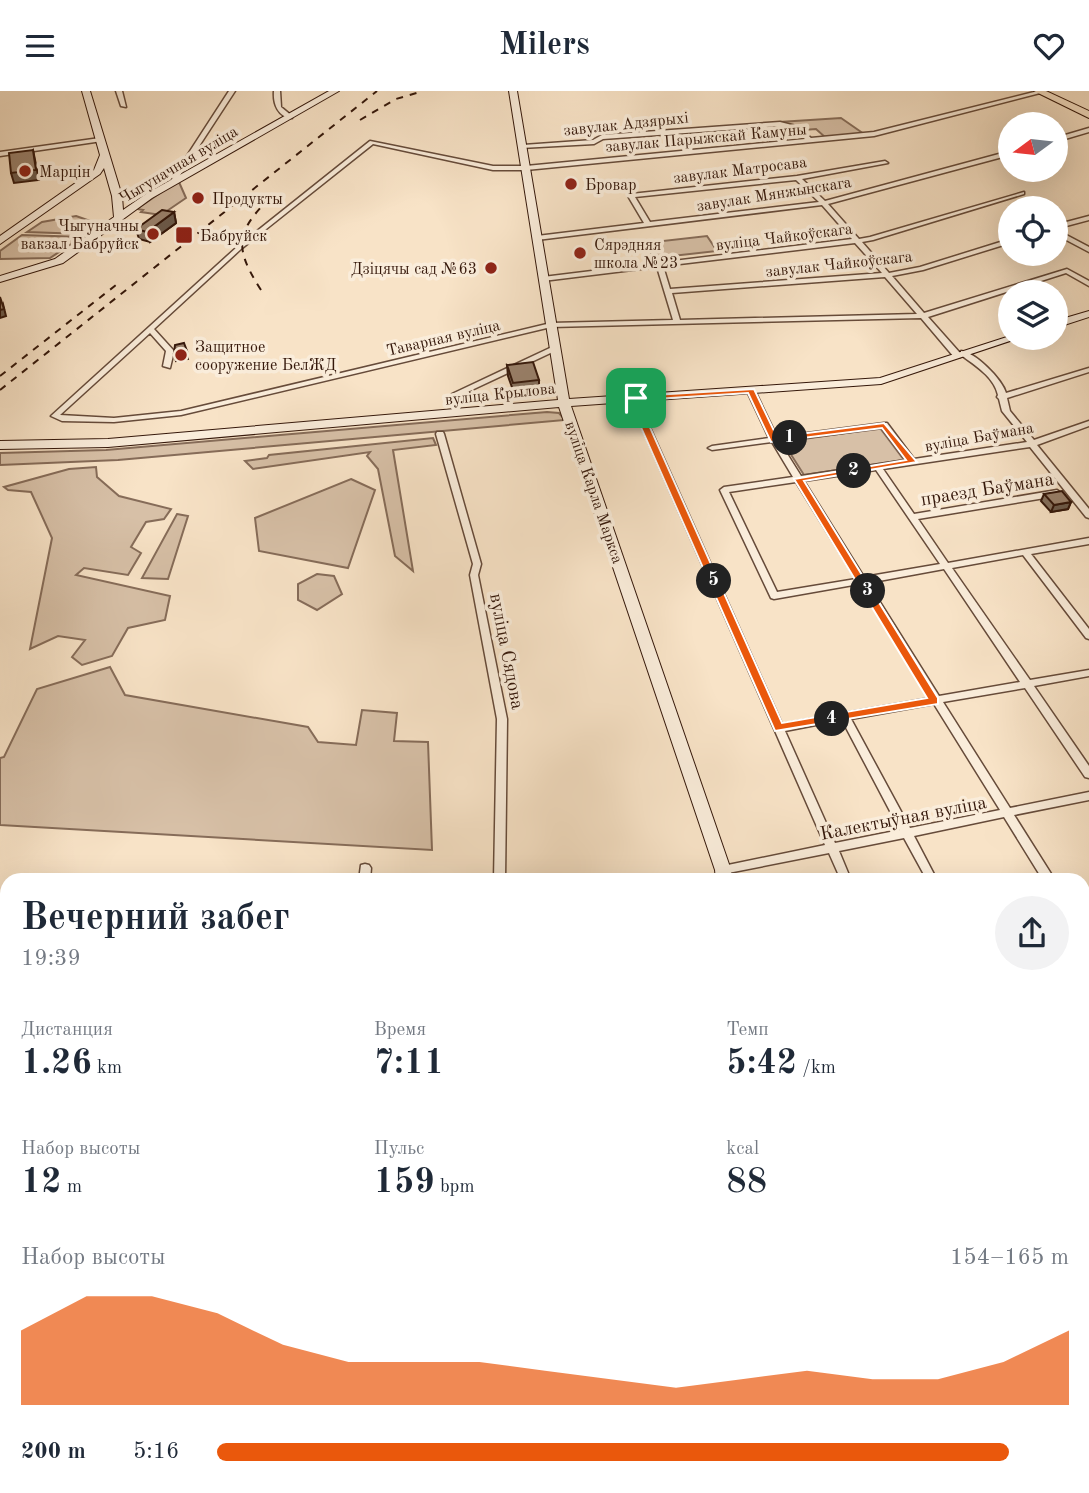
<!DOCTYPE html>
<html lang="ru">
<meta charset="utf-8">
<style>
:root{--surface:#fff;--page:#f2f2f3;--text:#1f2937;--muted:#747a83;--accent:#ea580c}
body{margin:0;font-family:"Old Standard TT",serif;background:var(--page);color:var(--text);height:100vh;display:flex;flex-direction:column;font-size:26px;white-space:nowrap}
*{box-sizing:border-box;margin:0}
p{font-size:23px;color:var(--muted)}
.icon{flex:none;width:38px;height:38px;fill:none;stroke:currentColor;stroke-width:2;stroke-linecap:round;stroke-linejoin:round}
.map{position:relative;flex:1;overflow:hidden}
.drawer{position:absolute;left:0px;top:782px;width:1090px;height:621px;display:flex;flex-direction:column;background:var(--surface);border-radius:21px 21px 0 0;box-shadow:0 7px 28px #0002}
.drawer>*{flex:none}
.needle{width:46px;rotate:255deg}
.tools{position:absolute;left:998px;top:21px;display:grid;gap:14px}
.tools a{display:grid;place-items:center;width:70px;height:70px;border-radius:50%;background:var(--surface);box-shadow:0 7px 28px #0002;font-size:35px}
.pin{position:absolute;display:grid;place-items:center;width:60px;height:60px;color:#fff;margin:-30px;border-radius:14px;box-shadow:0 4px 10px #0006}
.km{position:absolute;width:35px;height:35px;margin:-18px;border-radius:50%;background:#222;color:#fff;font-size:19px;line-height:35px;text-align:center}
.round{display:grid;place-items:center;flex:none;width:74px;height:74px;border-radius:37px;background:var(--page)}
.overview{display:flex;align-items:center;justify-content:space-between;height:119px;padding:0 21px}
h1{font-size:38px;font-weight:700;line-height:52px}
.metrics{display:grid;grid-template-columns:repeat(3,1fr);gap:10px;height:119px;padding:7px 21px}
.metrics div{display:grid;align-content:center}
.metrics b{font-size:35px;font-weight:700}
.metrics small{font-size:19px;font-weight:400}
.metrics p{font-size:19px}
.chart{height:196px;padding:14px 21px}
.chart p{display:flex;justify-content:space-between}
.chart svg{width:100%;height:126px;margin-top:7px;fill:var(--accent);opacity:.7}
ul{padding:0 21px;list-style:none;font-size:23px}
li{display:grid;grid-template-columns:112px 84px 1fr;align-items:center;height:52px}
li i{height:18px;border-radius:9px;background:var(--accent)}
header{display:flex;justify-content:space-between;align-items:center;height:91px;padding:0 21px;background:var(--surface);font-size:32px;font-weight:700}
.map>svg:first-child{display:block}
.green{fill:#d7c0a7;stroke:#866c59;stroke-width:2}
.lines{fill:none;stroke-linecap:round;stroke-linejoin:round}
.street-casing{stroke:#664b3a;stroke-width:3}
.secondary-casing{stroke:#35180b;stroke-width:2}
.primary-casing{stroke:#35180b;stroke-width:2}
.street{fill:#faeddb;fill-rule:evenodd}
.secondary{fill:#faeddb;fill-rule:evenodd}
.primary{fill:#f8e3c7;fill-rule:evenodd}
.rail{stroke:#35180b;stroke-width:2;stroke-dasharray:7 7;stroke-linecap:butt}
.wall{fill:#84705e;stroke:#35180b;stroke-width:2}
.shaded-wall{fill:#6c5b4c;stroke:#35180b;stroke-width:2}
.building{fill:#9a826d;stroke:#35180b;stroke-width:2}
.route{fill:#ea580c;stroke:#fff;stroke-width:2;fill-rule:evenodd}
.poi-dot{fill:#8f2418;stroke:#faeddb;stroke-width:2.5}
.labels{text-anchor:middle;stroke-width:7;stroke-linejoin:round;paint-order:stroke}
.far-street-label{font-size:16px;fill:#35180b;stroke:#faeddb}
.far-poi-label{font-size:16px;fill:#35180b;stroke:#faeddb;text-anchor:start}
.street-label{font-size:19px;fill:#35180b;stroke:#faeddb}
</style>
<header><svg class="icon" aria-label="menu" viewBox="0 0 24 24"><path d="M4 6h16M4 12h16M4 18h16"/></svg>Milers<svg class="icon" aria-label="heart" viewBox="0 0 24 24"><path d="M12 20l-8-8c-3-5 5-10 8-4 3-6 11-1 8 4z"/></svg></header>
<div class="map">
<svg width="1089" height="1402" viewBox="0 0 1089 1402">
<rect width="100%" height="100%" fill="#f8e3c7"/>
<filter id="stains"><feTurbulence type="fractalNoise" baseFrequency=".00286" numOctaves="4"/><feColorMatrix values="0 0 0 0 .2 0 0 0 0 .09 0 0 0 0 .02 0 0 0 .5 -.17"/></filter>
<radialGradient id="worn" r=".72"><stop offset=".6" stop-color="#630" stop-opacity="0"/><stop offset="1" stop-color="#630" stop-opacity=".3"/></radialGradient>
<path class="green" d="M841 27 864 43 826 47 816 38 803 39 779 31Z
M176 91H179L186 107 161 124 141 121 143 119 137 118Z
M76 125 99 133 84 143 27 141 42 131Z
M22 144 82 146 50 167 0 168V160Z
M707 145 717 160 654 167 645 152Z
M547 321 559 322 565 329 118 369 0 374V362L106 359Z
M880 337 904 369 804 384 783 351Z
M433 347 436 354 393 359 413 480 395 465 378 378 367 365 370 361 253 378 245 370 267 367 269 364Z
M96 376 97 386 119 405 171 418 164 428 146 431 131 456 141 462 128 484 84 477 76 484 170 505 165 529 128 537 112 565 82 574 72 566 85 549 58 545 30 558 52 447 31 401 8 399 4 396 69 378Z
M351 388 375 399 348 477 259 460 255 427Z
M177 423 188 425 168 488 142 487Z
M317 483 334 485 342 503 317 519 298 509V493Z
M110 576 125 604 308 636 318 651 356 654 362 619 397 622 394 650 428 651 432 759 0 734V667L4 666 37 598Z"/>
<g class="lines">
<g class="street-casing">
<path id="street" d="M116 0H122L126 16 121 15Z
M229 0H235L175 92H171L170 91Z
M274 0H280L281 16 292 25V27C278 26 273 13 274 0Z
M1038 0 1044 1 874 45 526 79H493L373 53 241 158 154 238 174 260 170 277 163 275 166 260 150 242 60 324 114 327 181 320 551 232 673 229 657 176 543 190 540 188 543 186 852 148 822 114 537 149 534 147 537 145 644 132 628 105 631 103 797 85 885 70 888 72 802 88 825 110 1010 60V64L828 113 859 148 870 146 1024 101V103L873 149 862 151 889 182 920 176 1010 148V152L923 179 892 185 924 222 1067 178 1089 190V195L1066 182 928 226 960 262V266H954L921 227 551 236 181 324 114 331 62 330 51 325 237 156 370 50 493 75H526L805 48 792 37 780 35 603 48 594 53 521 57 520 56 523 54 593 49 602 44 780 31 796 35 811 47 874 41ZM796 89 819 111 650 131 635 106ZM855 152 882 182 670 198 663 175ZM885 186 917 223 680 229 672 202Z
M1089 37V41L1055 51V47Z
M100 47 102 48V50L0 65V61Z
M1089 125V129L1055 138V134Z
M1055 138 1089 156V161L1055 143Z
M552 256 559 258 459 305 452 303Z
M961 260C975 261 1002 288 1006 302L1089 277V281L1007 307 1010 320 1034 349 1089 330V335L1037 354 1089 418V427L1086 426 1030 356 883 378 914 423 1057 399 1061 402 1057 405 918 428 948 472 1089 447V453L1031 463 1089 538V548L1086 547 1023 464 952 477 1030 589 1089 579V585L1034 595 1089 675V687L1085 686 1025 597 943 611 1010 717 1089 701V709L1014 724 1055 789H1043L1004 726 914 745 937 789H927L904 747 839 760 851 789H841L829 762 723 783 719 782 717 779 719 776 723 775 825 754 640 332 632 307 636 305 640 307 648 332 782 633 930 607 859 493 774 508 771 507 720 399 724 396 793 386 772 351 712 359 708 357 712 355 769 347 747 300 751 298 755 300 777 346 884 332H887L914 368 1027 351 1002 320 999 308 997 306 998 304C994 286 976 275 961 264ZM882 337 906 369 801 385 779 350ZM876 379 940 473 864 486 804 390ZM796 391 856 488 777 501 729 401ZM944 478 1020 591 939 605 868 492ZM934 613 1000 719 910 737 851 628ZM842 629 900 739 835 752 785 640Z
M437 341H443L444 343 481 473 478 484 507 628 505 789H494L497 628 470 484 473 473 436 343Z
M365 773 369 774 371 777 370 789H359L361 774Z
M0 817H7V827H0Z
M1083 838 1089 842V857L1083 853Z
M7 925V946L4 952 0 953V932L3 926Z
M0 1091H7V1103H0Z
M0 1250 7 1251V1265L0 1264Z
M86 1396H102L100 1402H84Z
M271 1396H287L286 1402H270Z
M469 1396H485V1402H469Z"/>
</g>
<g class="secondary-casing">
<path id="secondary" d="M82 0H90L122 105 123 119 146 103 329 0H339L152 107 63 172 0 191V185L55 168 114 126 112 105 104 77 100 83 0 153V145L94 79 100 64Z
M509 0H517L569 308 880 287 1010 245 1019 247 881 293 571 315 731 779 732 789H716L715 779 559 316 108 356 0 358V350L108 348 558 309Z
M1089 220V226L1055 237V230Z
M1089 873V889L1083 890V874Z
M753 1396H777V1402H753Z"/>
</g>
<g class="primary-casing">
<path id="primary" d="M1034 0H1046L1089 20V27Z"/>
</g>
<use href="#street" class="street"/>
<use href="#secondary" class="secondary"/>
<use href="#primary" class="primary"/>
<path class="rail" d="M360 29 396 8 423 0
M261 199C234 157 235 141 271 106
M0 285 116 194
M0 299 377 0"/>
</g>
<path class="wall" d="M174 121 176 132 150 151 139 148 136 138Z
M507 274 539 289V299L514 302 508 285Z
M1044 403 1071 411 1068 418 1051 421 1041 410Z"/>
<path class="shaded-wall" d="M33 59 39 89 14 92 11 82Z
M174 121 176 132 150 151 147 141Z
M3 213 6 225 0 227V219Z
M187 260 188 268 176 270 174 263Z
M1071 411 1068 418 1051 421 1054 414Z
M1089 958V968L1083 970V959Z"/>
<path class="building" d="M33 59 36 79 11 82 9 62Z
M162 119 174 121 147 141 136 138Z
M0 206 4 218 0 219Z
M184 252 187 260 174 263 175 254Z
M533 271 539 289 513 292 507 274Z
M1062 400 1071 411 1054 414 1044 403Z
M1089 933V958L1083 959V935Z"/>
<path class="route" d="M754 298 777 346 884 332 917 371 804 390 938 607V613L775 640 639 332 632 307 636 305ZM748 302 771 351 882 337 906 369 794 388 927 607 782 632 648 332 641 309Z"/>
<g class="poi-dot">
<circle cx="25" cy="80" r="7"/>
<circle cx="571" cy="93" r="7"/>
<circle cx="198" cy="107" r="7"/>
<circle cx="153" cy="143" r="7"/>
<rect x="175" y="135" width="18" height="18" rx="3.5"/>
<circle cx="580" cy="162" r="7"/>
<circle cx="491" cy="177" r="7"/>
<circle cx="181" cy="264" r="7"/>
</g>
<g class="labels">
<g class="far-street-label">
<text transform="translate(626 32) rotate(-6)" y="6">завулак Адзярыхі</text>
<text transform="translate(706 46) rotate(-5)" y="6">завулак Парыжскай Камуны</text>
<text transform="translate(178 73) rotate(-31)" y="6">Чыгуначная вуліца</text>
<text transform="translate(740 78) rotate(-7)" y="6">завулак Матросава</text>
<text transform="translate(774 102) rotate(-9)" y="6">завулак Мянжынскага</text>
<text transform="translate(784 145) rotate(-7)" y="6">вуліца Чайкоўскага</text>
<text transform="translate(839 172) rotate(-6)" y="6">завулак Чайкоўскага</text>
<text transform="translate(443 246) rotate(-13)" y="6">Таварная вуліца</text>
<text transform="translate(500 302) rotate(-6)" y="6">вуліца Крылова</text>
<text transform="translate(979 345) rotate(-10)" y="6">вуліца Баўмана</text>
<text transform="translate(595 401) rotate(71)" y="6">вуліца Карла Маркса</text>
</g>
<g class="far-poi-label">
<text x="39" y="86">Марцін</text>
<text x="585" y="99">Бровар</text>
<text x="212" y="113">Продукты</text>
<text x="139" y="140" text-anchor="end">Чыгуначны<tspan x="139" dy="18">вакзал Бабруйск</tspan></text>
<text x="200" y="150">Бабруйск</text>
<text x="594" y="159">Сярэдняя<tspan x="594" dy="18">школа №23</tspan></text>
<text x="477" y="183" text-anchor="end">Дзіцячы сад №63</text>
<text x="195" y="261">Защитное<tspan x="195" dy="18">сооружение БелЖД</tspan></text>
</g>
<g class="street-label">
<text transform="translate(987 397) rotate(-9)" y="7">праезд Баўмана</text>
<text transform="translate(508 560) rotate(79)" y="7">вуліца Сядова</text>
<text transform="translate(903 726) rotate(-11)" y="7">Калектыўная вуліца</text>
</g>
</g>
<rect width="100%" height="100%" filter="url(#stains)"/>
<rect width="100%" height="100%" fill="url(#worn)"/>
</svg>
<div class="tools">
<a><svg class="needle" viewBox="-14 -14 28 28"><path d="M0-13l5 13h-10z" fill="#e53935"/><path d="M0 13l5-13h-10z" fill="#747a83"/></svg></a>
<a><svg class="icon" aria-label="locate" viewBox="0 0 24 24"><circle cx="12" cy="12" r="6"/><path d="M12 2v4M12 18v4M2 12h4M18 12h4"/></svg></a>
<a><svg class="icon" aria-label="layers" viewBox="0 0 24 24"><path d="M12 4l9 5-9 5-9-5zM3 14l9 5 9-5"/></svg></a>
</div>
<div class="pin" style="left:636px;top:307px;background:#1e9e55"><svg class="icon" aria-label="arrive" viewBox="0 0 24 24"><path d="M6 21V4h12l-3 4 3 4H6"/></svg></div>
<b class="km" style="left:790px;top:347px">1</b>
<b class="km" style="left:854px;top:380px">2</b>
<b class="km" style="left:868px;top:500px">3</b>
<b class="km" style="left:832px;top:628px">4</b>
<b class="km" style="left:714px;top:490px">5</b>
<section class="drawer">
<div class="overview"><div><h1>Вечерний забег</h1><p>19:39</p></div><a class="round"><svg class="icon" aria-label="share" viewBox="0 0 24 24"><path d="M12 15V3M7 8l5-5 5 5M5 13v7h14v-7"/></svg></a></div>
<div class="metrics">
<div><p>Дистанция</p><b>1.26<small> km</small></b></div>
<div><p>Время</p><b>7:11</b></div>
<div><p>Темп</p><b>5:42<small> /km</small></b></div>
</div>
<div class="metrics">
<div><p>Набор высоты</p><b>12<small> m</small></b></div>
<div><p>Пульс</p><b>159<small> bpm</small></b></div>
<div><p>kcal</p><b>88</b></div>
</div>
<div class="chart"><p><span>Набор высоты</span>154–165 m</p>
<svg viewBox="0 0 160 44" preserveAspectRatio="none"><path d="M0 44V18L10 6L20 6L30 12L40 23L50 29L60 29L70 29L80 32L90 35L100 38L110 35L120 32L130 35L140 35L150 29L160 18V44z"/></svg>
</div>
<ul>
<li><b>200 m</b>5:16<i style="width:93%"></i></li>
</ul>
</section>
</div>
